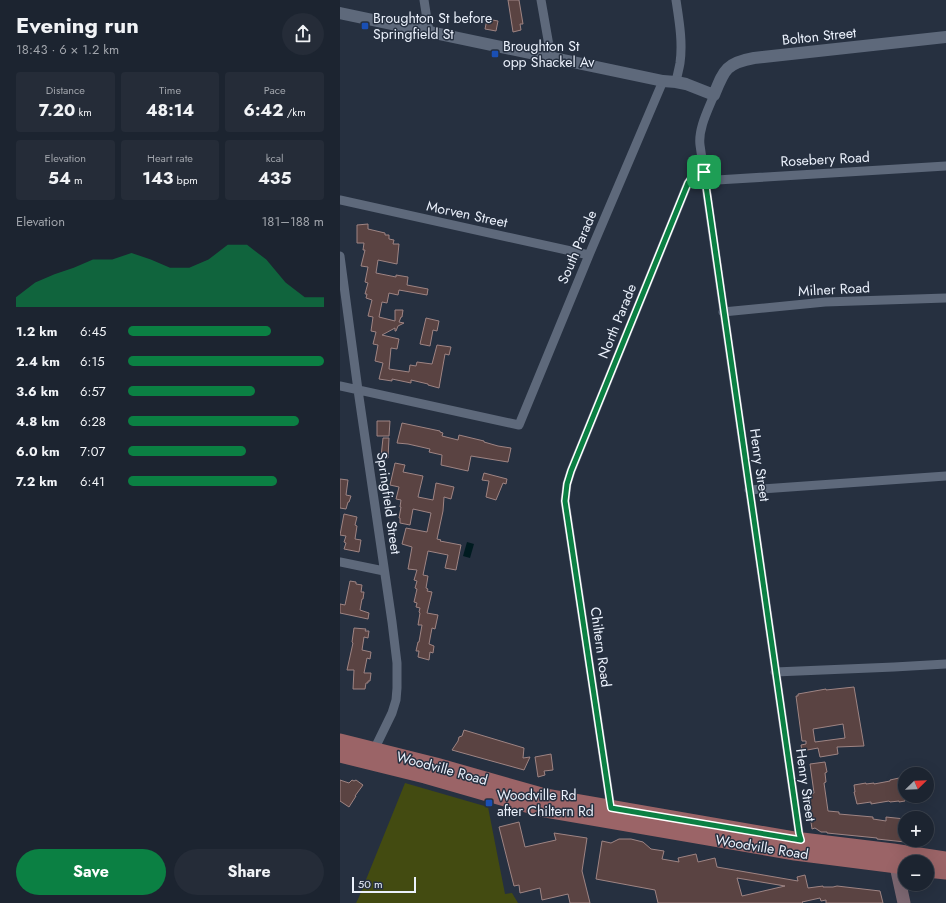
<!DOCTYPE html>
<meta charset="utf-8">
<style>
:root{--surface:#1c2430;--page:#252c38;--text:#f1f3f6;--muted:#a0a4ab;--line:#3a414c;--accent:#0b8043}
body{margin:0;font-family:Jost,sans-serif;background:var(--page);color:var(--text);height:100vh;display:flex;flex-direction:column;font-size:15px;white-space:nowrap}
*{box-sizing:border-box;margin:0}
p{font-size:13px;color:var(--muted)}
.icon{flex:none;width:22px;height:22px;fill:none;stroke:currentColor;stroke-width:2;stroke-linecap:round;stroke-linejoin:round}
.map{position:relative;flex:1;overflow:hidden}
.details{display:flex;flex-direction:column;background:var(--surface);width:340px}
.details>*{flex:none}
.needle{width:26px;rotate:67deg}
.fabs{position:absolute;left:558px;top:767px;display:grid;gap:8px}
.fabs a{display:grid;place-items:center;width:36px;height:36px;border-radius:50%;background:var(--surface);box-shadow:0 4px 16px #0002,0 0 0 1px var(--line);font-size:20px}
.scale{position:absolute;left:12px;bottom:10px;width:64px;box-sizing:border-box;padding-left:4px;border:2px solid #ebf1fc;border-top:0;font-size:11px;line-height:14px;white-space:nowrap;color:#ebf1fc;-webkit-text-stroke:3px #263040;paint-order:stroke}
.pin{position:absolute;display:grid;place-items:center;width:34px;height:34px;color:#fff;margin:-17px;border-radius:8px;box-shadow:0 2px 6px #0006}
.round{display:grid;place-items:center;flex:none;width:42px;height:42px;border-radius:21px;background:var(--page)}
.headline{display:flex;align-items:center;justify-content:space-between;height:68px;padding:0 16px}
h1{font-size:22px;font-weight:700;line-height:30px}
.stats{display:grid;grid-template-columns:repeat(3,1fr);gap:6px;height:68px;padding:4px 16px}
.stats div{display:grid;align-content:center;border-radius:4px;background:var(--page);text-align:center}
.stats b{font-size:17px;font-weight:700}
.stats small{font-size:11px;font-weight:400}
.stats p{font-size:11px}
.chart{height:112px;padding:8px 16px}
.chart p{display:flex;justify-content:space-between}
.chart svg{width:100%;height:72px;margin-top:4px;fill:var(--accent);opacity:.7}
.button{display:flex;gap:8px;margin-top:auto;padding:8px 16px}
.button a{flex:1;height:46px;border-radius:24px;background:var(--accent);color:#fff;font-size:16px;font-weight:700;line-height:46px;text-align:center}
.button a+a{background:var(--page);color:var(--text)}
ul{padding:0 16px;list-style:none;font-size:13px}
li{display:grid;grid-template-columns:64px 48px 1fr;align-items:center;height:30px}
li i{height:10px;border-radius:5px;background:var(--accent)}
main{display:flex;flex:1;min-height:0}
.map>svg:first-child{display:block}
.green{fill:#434b11}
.water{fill:#001b20}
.building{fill:#5a4342;stroke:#9e8483;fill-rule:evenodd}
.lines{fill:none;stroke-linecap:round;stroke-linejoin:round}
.minor{stroke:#5e697b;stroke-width:9}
.tertiary{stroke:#5e697b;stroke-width:12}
.secondary{stroke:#7c6771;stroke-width:13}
.primary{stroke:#9b6467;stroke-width:15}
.route-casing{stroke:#fff;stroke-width:8}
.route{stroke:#0b8043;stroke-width:5}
.transit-dot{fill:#1a4fb4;stroke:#263040;stroke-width:1.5}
.labels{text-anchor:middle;stroke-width:3;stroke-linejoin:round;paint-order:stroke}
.poi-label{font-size:14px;fill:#ebf1fc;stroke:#263040;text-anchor:start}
.street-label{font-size:14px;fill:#ebf1fc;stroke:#263040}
</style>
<main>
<section class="details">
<div class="headline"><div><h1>Evening run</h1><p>18:43 · 6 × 1.2 km</p></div><a class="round"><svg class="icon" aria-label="share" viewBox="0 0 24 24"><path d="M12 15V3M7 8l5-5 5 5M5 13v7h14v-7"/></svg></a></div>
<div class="stats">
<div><p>Distance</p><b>7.20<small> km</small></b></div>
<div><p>Time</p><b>48:14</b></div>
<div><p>Pace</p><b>6:42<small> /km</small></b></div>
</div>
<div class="stats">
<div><p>Elevation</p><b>54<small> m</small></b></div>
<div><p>Heart rate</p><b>143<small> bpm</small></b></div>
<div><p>kcal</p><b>435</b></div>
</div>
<div class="chart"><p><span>Elevation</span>181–188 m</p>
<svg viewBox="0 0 160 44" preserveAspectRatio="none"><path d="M0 44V38L10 29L20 24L30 20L40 15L50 15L60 11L70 15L80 20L90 20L100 15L110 6L120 6L130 15L140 29L150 38L160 38V44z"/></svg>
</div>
<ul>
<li><b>1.2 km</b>6:45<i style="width:73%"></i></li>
<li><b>2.4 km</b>6:15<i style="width:100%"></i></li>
<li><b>3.6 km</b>6:57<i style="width:65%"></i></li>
<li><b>4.8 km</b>6:28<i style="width:87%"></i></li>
<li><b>6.0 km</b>7:07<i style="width:60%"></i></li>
<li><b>7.2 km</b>6:41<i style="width:76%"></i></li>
</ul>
<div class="button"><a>Save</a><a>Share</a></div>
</section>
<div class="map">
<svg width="606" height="903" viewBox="0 0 606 903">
<rect width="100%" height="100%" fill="#263040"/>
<path class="green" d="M65 783 148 807 165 894 172 893 178 903H16L19 897Z"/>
<path class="water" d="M127 542 134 544 130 558 123 556Z"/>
<path class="building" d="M168 0H179L183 24H180L181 30 173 32Z
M147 19 158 21 156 31 145 29Z
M28 224V229L45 233V235H49V239L54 240 53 244H59L57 264 38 260 36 273 56 277V275L68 277 67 285 88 289 87 295 59 290 58 295 49 293 47 303 42 302 39 317 55 321V310H63L62 317H61L59 322 64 323 58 326 56 331H55V328L42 335 59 339 57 349 51 348 49 369 69 372 70 365 76 366 77 362 92 364 97 345 111 347 109 355 105 354 99 388 88 385V384L71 380V383L52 379V381L39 379 43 363 35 361 38 345 33 344 36 332 31 331 33 317 28 316 32 300 26 298 27 294H25L28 283 25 282 28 267 21 266 25 250H23L24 243H17V225Z
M86 318 99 321 97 331 93 330 90 346 80 344Z
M37 421H50L49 436H37Z
M62 423 100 431V432L103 433 102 436 118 440 119 435 144 441V442L158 446 171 448 168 462 131 456 128 471 101 465 102 455 89 452 90 449 68 444 57 443Z
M43 438H49L48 458 41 457Z
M55 463 65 465 63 472 83 476 78 497 93 500 96 483 114 487 111 499 104 497 103 511 97 539 101 540 100 541 121 545 116 570 105 568 108 555 88 551 83 575 88 576 86 588 88 589 87 591 92 592 87 613 98 615 95 629 92 628 89 644 94 646 93 653 90 652 89 660 78 657 79 651H76L78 642H79L82 625H78L80 613 79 612 80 608 76 607 77 603 74 602 77 589 75 588 77 581 74 580 77 570 68 569 72 547 62 544 66 528 87 532 91 513 73 509 70 525 60 523V518H59L61 507H60L61 500 56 499 59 487 50 485Z
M144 473 167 479 166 484 163 483 156 500 146 497 149 481 142 480Z
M0 479 8 480 6 495 11 496 9 502H8L6 509 0 508Z
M4 514 17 517 15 525 17 526 15 539 21 540 19 552 4 549 6 543 4 542 6 536 0 535Z
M10 581 16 582V584L22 585 21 592H24L23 599H22L20 610 29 613 28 619 0 613V604L5 605Z
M14 628 26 629 25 631H29L28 638 24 637 22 650 31 652 30 659 27 658 24 673H31L30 681H28V683H26L25 689H13L14 670H7L13 643 12 642Z
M514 687 524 746 497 747 498 754 480 757 478 748 462 751 461 745 466 744V741H462L456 696H458V694L486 689V690ZM503 724 505 738 475 742 473 729Z
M124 730 184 748 183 758 190 757 184 770 112 750 118 741 119 737 122 736Z
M211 754 213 770 204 771 205 775 198 777 195 757Z
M485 762 487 772 485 773 486 782 484 783 488 811 499 812V814L533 817V819L546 821V817L565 819V842L537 839V838L487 833V832H481L475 828 472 829 467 794 474 793 470 764Z
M559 778 560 782H562V783H565V801L559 802V801L550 802 549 801 531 804V802L517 804 514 792H515L514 785 526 783V784L534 783V784L550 781V780Z
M0 780 9 783 12 780 14 781 16 780 23 785 15 796H16L9 807 0 801Z
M179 822 185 847 216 840 214 833 247 838 242 871 250 903H230L228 894 202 900 200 888 180 893 179 885 174 886 159 827Z
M279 839H291L303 842 311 849 324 851 322 859 339 862 338 858 356 854 358 862 375 858 377 867 458 881 457 877 465 875 468 888 483 886V887H493L497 886 540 891 543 903H486V900L481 901 480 898 462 902 463 903H318L315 890 256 879 262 841 271 843ZM397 878 445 886 402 896Z"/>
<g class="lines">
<path class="minor" d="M84 0 89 32
M201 0 211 57
M336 82C337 76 339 69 340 63 343 42 339 20 336 0
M374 95C368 110 358 129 360 145L459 833 461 840
M365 181 377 180 606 166
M0 200 249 255
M0 256 18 390 52 622 57 663V688L56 700 52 713 34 750
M383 312 485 302 606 298
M0 386 179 425 249 255 323 81
M409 490 606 476
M0 562 44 571
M435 672 554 667 606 664
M271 808 270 802 225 501 227 484 231 471 348 183 353 176 364 173"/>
<path class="tertiary" d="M0 13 323 81 336 82 346 84 374 95C384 70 386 63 414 58L606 37"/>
<path class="secondary" d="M554 857 564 903"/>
<path class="primary" d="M0 741 96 765 205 796 454 839 553 851 606 859
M0 755 85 776 200 809 455 853 565 867
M587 870 606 872"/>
</g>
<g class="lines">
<g class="route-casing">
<path id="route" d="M364 172 459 833 461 840 271 808 270 802 225 501 227 484 231 471 348 183 353 176Z"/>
</g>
<use href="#route" class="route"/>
</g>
<g class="transit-dot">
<rect x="21" y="22" width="8" height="8" rx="2"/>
<rect x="151" y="50" width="8" height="8" rx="2"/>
<rect x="145" y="799" width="8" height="8" rx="2"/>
</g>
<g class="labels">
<g class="poi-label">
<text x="33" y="23">Broughton St before<tspan x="33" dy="16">Springfield St</tspan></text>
<text x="163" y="51">Broughton St<tspan x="163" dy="16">opp Shackel Av</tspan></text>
<text x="157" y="800">Woodville Rd<tspan x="157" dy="16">after Chiltern Rd</tspan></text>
</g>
<g class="street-label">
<text transform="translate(479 36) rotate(-6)" y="5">Bolton Street</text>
<text transform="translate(485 159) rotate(-3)" y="5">Rosebery Road</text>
<text transform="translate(127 214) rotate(12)" y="5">Morven Street</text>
<text transform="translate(237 247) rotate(-67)" y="5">South Parade</text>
<text transform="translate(494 289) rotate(-3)" y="5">Milner Road</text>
<text transform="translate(277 321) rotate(-68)" y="5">North Parade</text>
<text transform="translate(420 465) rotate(82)" y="5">Henry Street</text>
<text transform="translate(49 503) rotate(82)" y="5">Springfield Street</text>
<text transform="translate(261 647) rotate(82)" y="5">Chiltern Road</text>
<text transform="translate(102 768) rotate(15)" y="5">Woodville Road</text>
<text transform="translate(466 785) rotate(82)" y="5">Henry Street</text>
<text transform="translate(422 847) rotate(9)" y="5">Woodville Road</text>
</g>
</g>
</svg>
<div class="fabs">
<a><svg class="needle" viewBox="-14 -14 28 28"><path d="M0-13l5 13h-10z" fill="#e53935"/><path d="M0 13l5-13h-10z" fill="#a0a4ab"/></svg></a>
<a>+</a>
<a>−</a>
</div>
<div class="scale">50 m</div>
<div class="pin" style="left:364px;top:172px;background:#1e9e55"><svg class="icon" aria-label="arrive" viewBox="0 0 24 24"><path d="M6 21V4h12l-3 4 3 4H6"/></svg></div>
</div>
</main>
